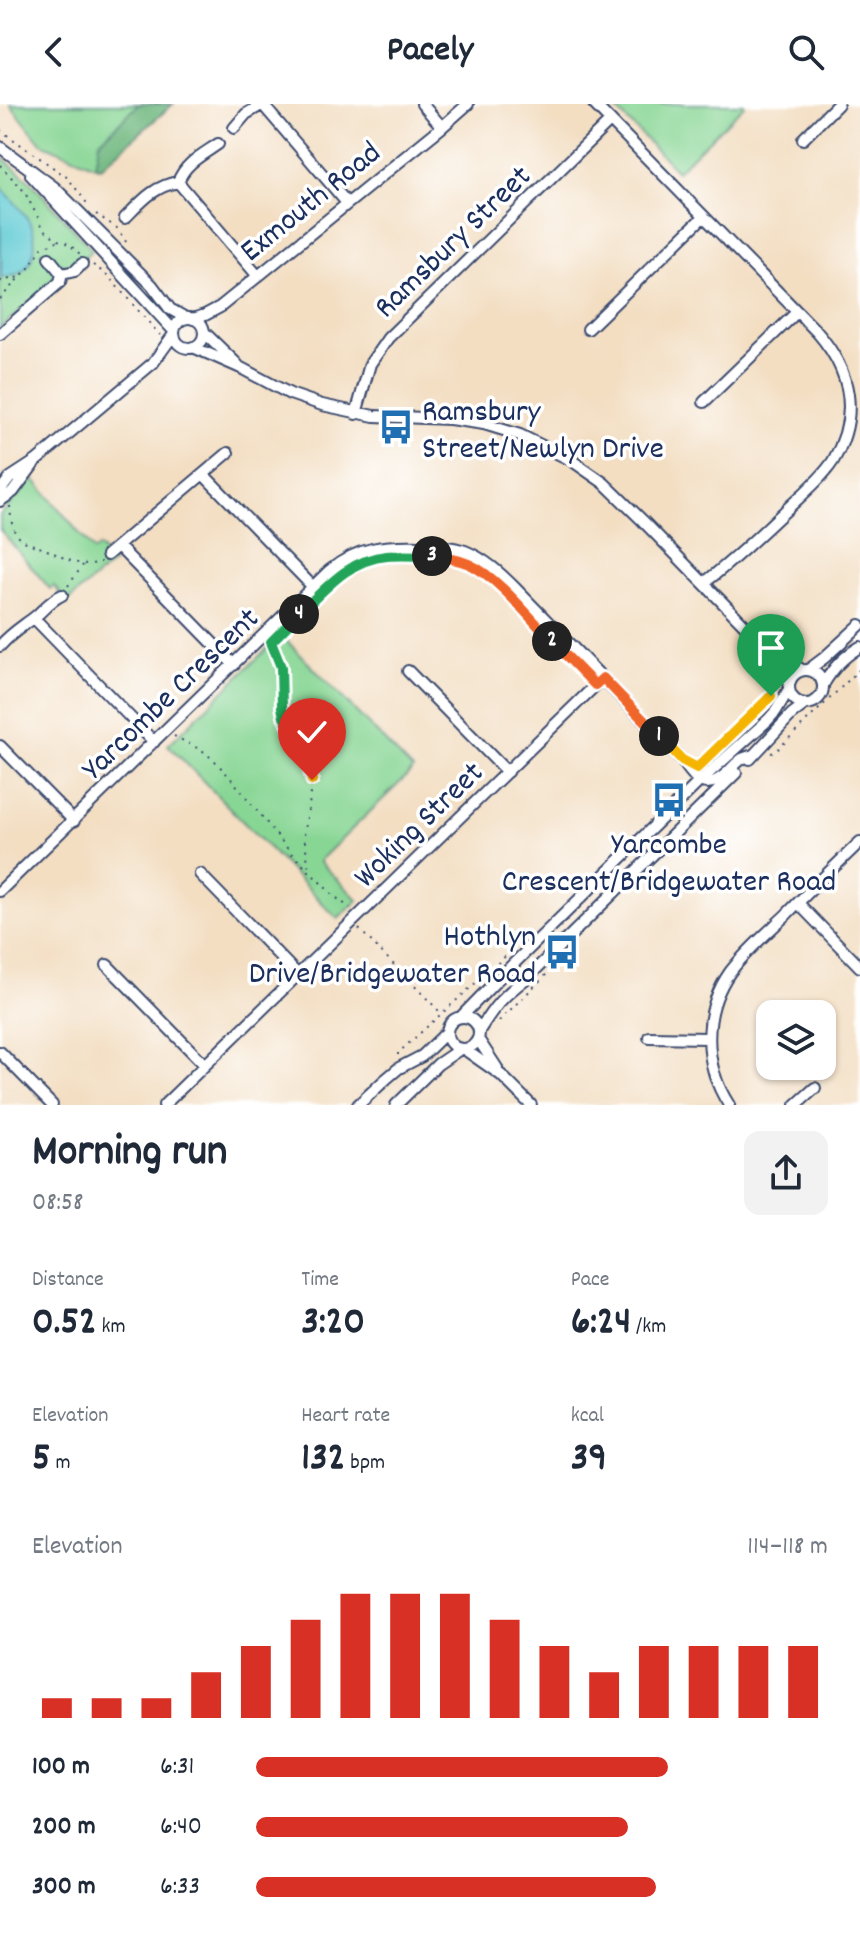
<!DOCTYPE html>
<meta charset="utf-8">
<style>
:root{--surface:#fff;--page:#f2f2f3;--text:#1f2937;--muted:#747a83;--accent:#d93025}
body{margin:0;font-family:Dekko,sans-serif;background:var(--page);color:var(--text);height:100vh;display:flex;flex-direction:column;font-size:30px;white-space:nowrap}
*{box-sizing:border-box;margin:0}
p{font-size:26px;color:var(--muted)}
.icon{flex:none;width:44px;height:44px;fill:none;stroke:currentColor;stroke-width:2;stroke-linecap:round;stroke-linejoin:round}
.map{position:relative;height:1001px;overflow:hidden}
.side{display:flex;flex-direction:column;background:var(--surface);flex:1}
.side>*{flex:none}
.controls{position:absolute;left:756px;top:896px;display:grid;gap:16px}
.controls a{display:grid;place-items:center;width:80px;height:80px;border-radius:16px;background:var(--surface);box-shadow:0 2px 6px #0004;font-size:40px}
.pin{position:absolute;display:grid;place-items:center;width:68px;height:68px;color:#fff;margin:-82px -34px;border-radius:50% 50% 50% 0;rotate:-45deg;box-shadow:0 0 8px #0007}
.pin .icon{rotate:45deg}
.km{position:absolute;width:40px;height:40px;margin:-20px;border-radius:50%;background:#222;color:#fff;font-size:22px;line-height:40px;text-align:center}
.round{display:grid;place-items:center;flex:none;width:84px;height:84px;border-radius:16px;background:var(--page)}
.headline{display:flex;align-items:center;justify-content:space-between;height:136px;padding:0 32px}
h1{font-size:44px;font-weight:700;line-height:60px}
.metrics{display:grid;grid-template-columns:repeat(3,1fr);gap:12px;height:136px;padding:8px 32px}
.metrics div{display:grid;align-content:center}
.metrics b{font-size:40px;font-weight:700}
.metrics small{font-size:22px;font-weight:400}
.metrics p{font-size:22px}
.chart{height:224px;padding:16px 32px}
.chart p{display:flex;justify-content:space-between}
.chart svg{width:100%;height:144px;margin-top:8px;stroke:var(--accent);stroke-width:6}
ul{padding:0 32px;list-style:none;font-size:26px}
li{display:grid;grid-template-columns:128px 96px 1fr;align-items:center;height:60px}
li i{height:20px;border-radius:10px;background:var(--accent)}
header{display:flex;justify-content:space-between;align-items:center;height:104px;padding:0 32px;background:var(--surface);font-size:36px;font-weight:700}
.map>svg:first-child{display:block}
.green{fill:#88d694;stroke:#528279;stroke-width:2}
.forest{fill:#6eb77e;stroke:#44736e;stroke-width:2}
.water{fill:#5dcad3;stroke:#3c7c98;stroke-width:2}
.lines{fill:none;stroke-linecap:round;stroke-linejoin:round}
.minor-casing{stroke:#3b496d;stroke-width:14}
.path{stroke:#3b496d;stroke-width:2;stroke-dasharray:2 6;stroke-linecap:butt}
.minor{stroke:#fff;stroke-width:10}
.split-1-casing{stroke:#fff;stroke-width:16}
.split-2-casing{stroke:#fff;stroke-width:16}
.split-3-casing{stroke:#fff;stroke-width:16}
.split-4-casing{stroke:#fff;stroke-width:16}
.split-5-casing{stroke:#fff;stroke-width:16}
.split-6-casing{stroke:#fff;stroke-width:16}
.split-1{stroke:#f5b400;stroke-width:10}
.split-2{stroke:#f0652b;stroke-width:10}
.split-3{stroke:#f0652b;stroke-width:10}
.split-4{stroke:#22a559;stroke-width:10}
.split-5{stroke:#22a559;stroke-width:10}
.split-6{stroke:#f5b400;stroke-width:10}
.labels{text-anchor:middle;stroke-width:7;stroke-linejoin:round;paint-order:stroke}
.street-label{font-size:32px;fill:#1b2f5e;stroke:#fff}
.poi-label{font-size:32px;fill:#1b2f5e;stroke:#fff;text-anchor:start}
</style>
<header><svg class="icon" aria-label="back" viewBox="0 0 24 24"><path d="M15 5l-7 7 7 7"/></svg>Pacely<svg class="icon" aria-label="search" viewBox="0 0 24 24"><circle cx="10" cy="10" r="6"/><path d="M15 15l6 6"/></svg></header>
<div class="map">
<svg width="860" height="1001" viewBox="0 0 860 1001">
<rect width="100%" height="100%" fill="#fff"/>
<filter id="ink" filterUnits="userSpaceOnUse"><feTurbulence type="fractalNoise" baseFrequency=".0125" numOctaves="2"/><feDisplacementMap in="SourceGraphic" scale="16" xChannelSelector="R" yChannelSelector="G"/><feConvolveMatrix kernelMatrix="1 2 1 2 8 2 1 2 1" color-interpolation-filters="sRGB"/></filter>
<filter id="wash" filterUnits="userSpaceOnUse"><feTurbulence type="fractalNoise" baseFrequency=".006" numOctaves="4" result="noise"/><feDisplacementMap in="SourceGraphic" scale="32" xChannelSelector="R" yChannelSelector="G"/><feGaussianBlur stdDeviation="1.8" result="paint"/><feColorMatrix in="noise" values="0 0 0 0 0 0 0 0 0 0 0 0 0 0 0 0 0 1.4 0 .05"/><feComposite in="paint" operator="in"/></filter>
<g filter="url(#wash)">
<rect width="100%" height="100%" fill="#f3dec2"/>
<path class="green" d="M10 0H173L101 63 95 62 41 39Z
M611 0H744V2L677 67Z
M0 52 30 77 92 146C82 155 74 167 59 160L53 166 55 171 52 180 0 224Z
M34 375 94 447 99 443 113 459 67 498 54 482 50 485 0 426V411Z
M281 531 413 666 319 757 358 796 338 815 168 641Z"/>
<path class="forest" d="M139 0H173L101 63 95 62 99 38Z"/>
<path class="water" d="M0 82C10 93 21 104 29 117 38 133 37 158 20 169 14 172 7 173 1 174Z"/>
</g>
<g filter="url(#ink)">
<g class="lines">
<g class="minor-casing">
<path id="minor" d="M422 0 442 23
M594 0 817 228C851 267 860 311 833 357 820 377 799 393 782 410 756 434 732 458 704 479
M263 1 347 99
M234 24 246 10 263 0
M803 35 838 0
M0 43 54 83 152 181 170 205 186 214
M31 71 174 227
M178 78 257 171
M125 114C141 98 154 82 178 78 185 59 202 51 218 40
M62 170 75 167 82 160
M174 229a15 15 0 1 1 30 0a15 15 0 1 1-30 0Z
M193 215 205 211 220 203 442 23 468 0
M588 225 703 113
M204 228 237 260
M0 230 60 178 62 170 49 154
M193 243 241 264 290 290 322 301 374 312 450 315 484 320 520 331 571 356 604 379 643 417 767 544 789 579
M704 298 797 208
M356 310 370 260 388 234 610 17
M203 370 313 483
M0 387 10 374 36 357 153 259 174 230
M0 397 13 388 33 361
M118 442 234 561
M107 451 228 349
M34 514 154 638
M0 542C12 528 22 523 36 512 45 504 51 496 62 491
M772 547 802 566
M808 566 824 554 860 521
M789 583a17 17 0 1 1 34 0a17 17 0 1 1-34 0Z
M408 567 507 668
M823 581C833 564 843 553 860 543
M0 642 74 717
M750 655 792 610 805 600
M200 770 298 871
M0 787 329 467C359 442 385 441 422 442 437 442 452 442 465 447 485 455 501 470 515 484L682 656C696 678 706 688 727 669 732 664 737 658 742 655 746 653 750 652 754 651
M798 799 860 863
M107 861 205 961
M461 913 495 878 700 677 768 616 776 607 789 585
M447 929a16 16 0 1 1 32 0a16 16 0 1 1-32 0Z
M479 927C495 901 503 892 528 873L736 669
M649 933 708 934
M478 935 497 964
M464 945 501 971 531 1001
M0 948 52 1001
M164 1001 603 574
M358 1001 386 975 399 964 422 952 447 928
M396 1001 438 960 460 945
M729 1001C703 961 702 908 730 868 746 847 767 829 786 811 810 786 835 762 860 738
M796 1001 815 984"/>
</g>
<path class="path" d="M0 26 68 74 89 102
M0 61 24 87 44 125 58 136 69 140 80 150
M96 110 117 124 128 141
M93 161 107 171 160 231
M0 177 20 173 29 164 42 144 57 137
M0 195 18 175
M10 402C11 412 11 425 18 432 25 440 38 442 47 446 68 455 77 464 101 458
M68 482 83 461
M271 538 281 563 282 603 284 613 308 658 311 667V689L304 731 309 765
M174 632 203 647 215 657 234 678 291 749 334 792 350 804
M771 649 775 648 860 565
M699 662 775 588
M359 825 441 909
M499 917 556 861V860
M398 951V949L510 848"/>
<use href="#minor" class="minor"/>
</g>
</g>
<g class="lines" filter="url(#ink)">
<g class="split-1-casing">
<path id="split-1" d="M659 632 682 656 697 664 771 592"/>
</g>
<g class="split-2-casing">
<path id="split-2" d="M552 537 595 581 603 574 659 632"/>
</g>
<g class="split-3-casing">
<path id="split-3" d="M432 452C445 453 457 455 469 460 498 473 530 514 552 537"/>
</g>
<g class="split-4-casing">
<path id="split-4" d="M299 510C325 485 349 455 387 452 402 451 417 452 432 452"/>
</g>
<g class="split-5-casing">
<path id="split-5" d="M299 510 271 538 281 563 282 603 284 613 301 644"/>
</g>
<g class="split-6-casing">
<path id="split-6" d="M301 644 308 658 312 676"/>
</g>
<use href="#split-1" class="split-1"/>
<use href="#split-2" class="split-2"/>
<use href="#split-3" class="split-3"/>
<use href="#split-4" class="split-4"/>
<use href="#split-5" class="split-5"/>
<use href="#split-6" class="split-6"/>
</g>
<defs>
<g id="bus-bare" transform="scale(2.76)"><path d="M-5-6H5V4H4V6H2V4H-2V6H-4V4H-5ZM-3.5-4V0h7V-4ZM-3.5 1.2v1.5H-2V1.2ZM2 1.2v1.5H3.5V1.2Z" fill="#1f6fb2" stroke="#fff" stroke-width="2.5" paint-order="stroke"/></g>
</defs>
<g fill-rule="evenodd">
<use href="#bus-bare" x="396" y="323"/>
<use href="#bus-bare" x="669" y="696"/>
<use href="#bus-bare" x="562" y="848"/>
</g>
<g class="labels">
<g class="street-label">
<text transform="translate(309 96) rotate(-39)" y="11">Exmouth Road</text>
<text transform="translate(451 136) rotate(-44)" y="11">Ramsbury Street</text>
<text transform="translate(169 588) rotate(-44)" y="11">Yarcombe Crescent</text>
<text transform="translate(417 719) rotate(-44)" y="11">Woking Street</text>
</g>
<g class="poi-label">
<text x="422" y="316">Ramsbury<tspan x="422" dy="37">Street/Newlyn Drive</tspan></text>
<text x="669" y="749" text-anchor="middle">Yarcombe<tspan x="669" dy="37">Crescent/Bridgewater Road</tspan></text>
<text x="536" y="841" text-anchor="end">Hothlyn<tspan x="536" dy="37">Drive/Bridgewater Road</tspan></text>
</g>
</g>
</svg>
<div class="controls">
<a><svg class="icon" aria-label="layers" viewBox="0 0 24 24"><path d="M12 4l9 5-9 5-9-5zM3 14l9 5 9-5"/></svg></a>
</div>
<div class="pin" style="left:771px;top:592px;background:#1e9e55"><svg class="icon" aria-label="arrive" viewBox="0 0 24 24"><path d="M6 21V4h12l-3 4 3 4H6"/></svg></div>
<div class="pin" style="left:312px;top:676px;background:#d93025"><svg class="icon" aria-label="check" viewBox="0 0 24 24"><path d="M5 12l5 5 9-10"/></svg></div>
<b class="km" style="left:659px;top:632px">1</b>
<b class="km" style="left:552px;top:537px">2</b>
<b class="km" style="left:432px;top:452px">3</b>
<b class="km" style="left:299px;top:510px">4</b>
</div>
<section class="side">
<div class="headline"><div><h1>Morning run</h1><p>08:58</p></div><a class="round"><svg class="icon" aria-label="share" viewBox="0 0 24 24"><path d="M12 15V3M7 8l5-5 5 5M5 13v7h14v-7"/></svg></a></div>
<div class="metrics">
<div><p>Distance</p><b>0.52<small> km</small></b></div>
<div><p>Time</p><b>3:20</b></div>
<div><p>Pace</p><b>6:24<small> /km</small></b></div>
</div>
<div class="metrics">
<div><p>Elevation</p><b>5<small> m</small></b></div>
<div><p>Heart rate</p><b>132<small> bpm</small></b></div>
<div><p>kcal</p><b>39</b></div>
</div>
<div class="chart"><p><span>Elevation</span>114–118 m</p>
<svg viewBox="0 0 160 44" preserveAspectRatio="none"><path d="M5 44V38M15 44V38M25 44V38M35 44V30M45 44V22M55 44V14M65 44V6M75 44V6M85 44V6M95 44V14M105 44V22M115 44V30M125 44V22M135 44V22M145 44V22M155 44V22"/></svg>
</div>
<ul>
<li><b>100 m</b>6:31<i style="width:72%"></i></li>
<li><b>200 m</b>6:40<i style="width:65%"></i></li>
<li><b>300 m</b>6:33<i style="width:70%"></i></li>
</ul>
</section>
